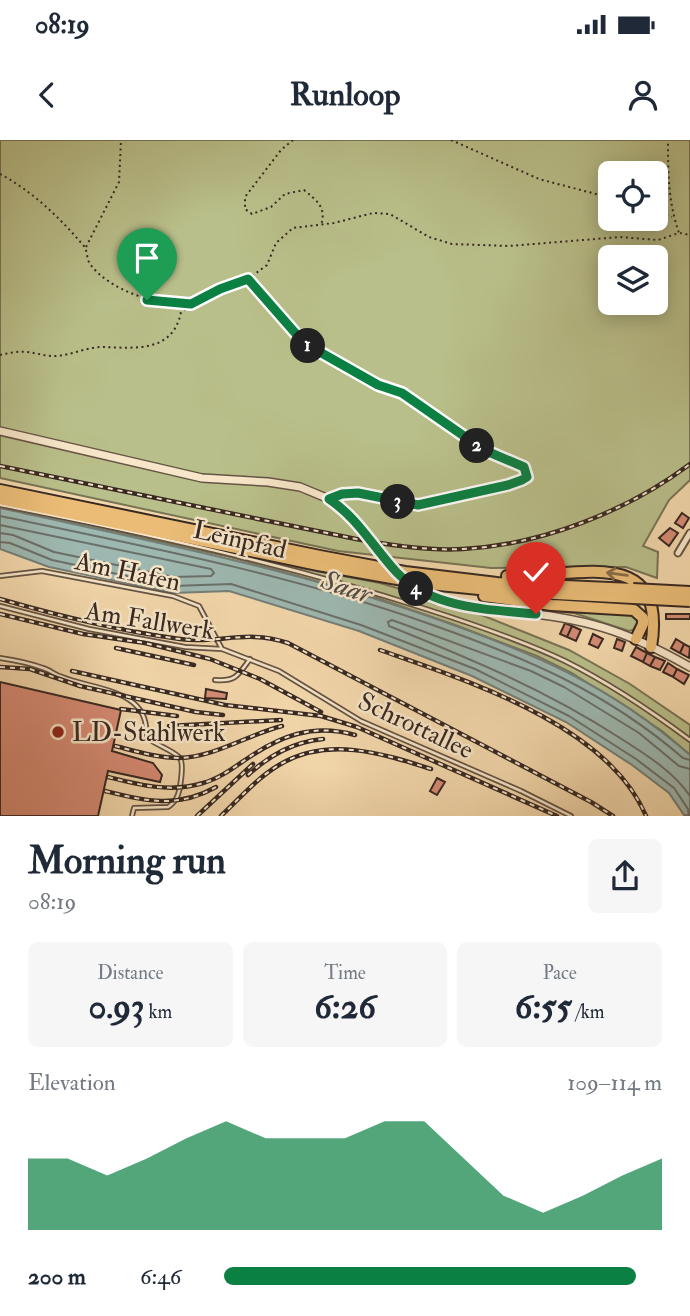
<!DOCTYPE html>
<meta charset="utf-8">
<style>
:root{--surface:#fff;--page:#f6f6f7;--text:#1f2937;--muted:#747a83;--accent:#0b8043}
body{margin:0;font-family:"IM FELL Double Pica",serif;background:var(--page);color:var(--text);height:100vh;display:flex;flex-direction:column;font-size:26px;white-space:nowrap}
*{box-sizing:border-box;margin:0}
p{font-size:23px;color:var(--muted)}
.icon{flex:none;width:38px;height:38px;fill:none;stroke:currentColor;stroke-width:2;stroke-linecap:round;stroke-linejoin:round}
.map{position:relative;height:676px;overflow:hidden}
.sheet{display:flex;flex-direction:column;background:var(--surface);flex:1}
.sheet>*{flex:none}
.fabs{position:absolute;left:598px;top:21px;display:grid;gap:14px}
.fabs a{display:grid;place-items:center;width:70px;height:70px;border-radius:10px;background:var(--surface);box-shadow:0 4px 18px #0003;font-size:35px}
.pin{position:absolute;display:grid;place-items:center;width:60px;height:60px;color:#fff;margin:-72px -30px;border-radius:50% 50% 50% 0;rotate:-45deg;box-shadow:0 0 7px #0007}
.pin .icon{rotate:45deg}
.km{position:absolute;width:35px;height:35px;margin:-18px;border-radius:50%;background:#222;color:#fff;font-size:19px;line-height:35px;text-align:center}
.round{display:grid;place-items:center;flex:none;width:74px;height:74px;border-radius:10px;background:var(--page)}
.head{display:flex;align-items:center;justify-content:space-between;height:119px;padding:0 28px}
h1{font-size:38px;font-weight:700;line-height:52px}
.metrics{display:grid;grid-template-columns:repeat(3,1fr);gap:10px;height:119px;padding:7px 28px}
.metrics div{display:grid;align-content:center;border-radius:10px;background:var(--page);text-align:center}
.metrics b{font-size:35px;font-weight:700}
.metrics small{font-size:19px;font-weight:400}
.metrics p{font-size:19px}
.chart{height:196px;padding:14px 28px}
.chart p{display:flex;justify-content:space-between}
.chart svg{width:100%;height:126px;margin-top:7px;fill:var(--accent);opacity:.7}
ul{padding:0 28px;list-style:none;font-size:23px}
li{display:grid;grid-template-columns:112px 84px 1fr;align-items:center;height:52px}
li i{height:18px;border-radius:9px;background:var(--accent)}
.status{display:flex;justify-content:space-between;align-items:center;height:49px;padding:0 35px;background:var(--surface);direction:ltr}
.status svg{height:19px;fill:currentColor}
header{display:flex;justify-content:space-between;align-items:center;height:91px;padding:0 28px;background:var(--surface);font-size:32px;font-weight:700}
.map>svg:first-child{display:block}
.green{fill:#b9bf8a;stroke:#787456;stroke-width:2;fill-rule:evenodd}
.water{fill:#9db8b1;stroke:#747e78;stroke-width:2}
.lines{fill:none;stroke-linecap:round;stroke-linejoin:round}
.shore{stroke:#6a706a;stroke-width:2}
.building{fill:#d78b75;stroke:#372822;stroke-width:2}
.service-casing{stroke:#665444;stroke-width:6}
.minor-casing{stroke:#665444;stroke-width:9}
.tertiary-casing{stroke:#665444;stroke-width:10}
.motorway-casing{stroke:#372822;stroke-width:14}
.path{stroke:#372822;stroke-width:2;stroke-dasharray:2 3.5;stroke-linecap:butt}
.service{stroke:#f7e6c9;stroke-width:2.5}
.minor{stroke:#f7e6c9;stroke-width:5}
.tertiary{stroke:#f7e6c9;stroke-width:7}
.motorway{stroke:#eabc76;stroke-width:10}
.rail-casing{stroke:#372822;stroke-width:4.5}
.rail{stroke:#f7e6c9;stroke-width:2;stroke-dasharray:5;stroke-linecap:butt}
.tertiary-bridge-casing{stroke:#665444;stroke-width:10;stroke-linecap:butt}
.motorway-bridge-casing{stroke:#372822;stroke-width:14;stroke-linecap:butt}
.tertiary-bridge{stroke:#f7e6c9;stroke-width:7}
.motorway-bridge{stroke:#eabc76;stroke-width:10}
.oneway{stroke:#886b48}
.route-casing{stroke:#fff;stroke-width:14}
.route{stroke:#0b8043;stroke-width:9}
.poi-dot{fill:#8f2418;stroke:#f7e6c9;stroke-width:2.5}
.labels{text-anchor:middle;stroke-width:5;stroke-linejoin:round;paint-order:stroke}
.street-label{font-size:26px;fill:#372822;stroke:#f7e6c9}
.poi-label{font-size:26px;fill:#372822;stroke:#f7e6c9;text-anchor:start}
.water-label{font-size:28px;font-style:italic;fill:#504c46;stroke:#f7e6c9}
</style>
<div class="status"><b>08:19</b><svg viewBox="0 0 49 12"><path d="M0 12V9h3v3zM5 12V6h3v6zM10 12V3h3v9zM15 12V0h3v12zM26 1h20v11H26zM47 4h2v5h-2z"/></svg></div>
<header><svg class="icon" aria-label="back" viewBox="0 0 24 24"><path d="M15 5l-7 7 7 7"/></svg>Runloop<svg class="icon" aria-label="person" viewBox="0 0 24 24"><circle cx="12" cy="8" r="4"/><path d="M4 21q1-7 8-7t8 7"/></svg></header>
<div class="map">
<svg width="690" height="676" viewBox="0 0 690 676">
<rect width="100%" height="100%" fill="#f3d8ac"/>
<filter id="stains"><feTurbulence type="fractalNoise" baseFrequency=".00286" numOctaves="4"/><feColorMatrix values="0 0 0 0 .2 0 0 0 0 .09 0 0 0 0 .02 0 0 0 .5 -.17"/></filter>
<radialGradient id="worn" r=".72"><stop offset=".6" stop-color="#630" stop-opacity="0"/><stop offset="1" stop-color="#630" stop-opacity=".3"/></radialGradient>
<path class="green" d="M0 0H690V340L669 360 643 406 658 412 657 438 626 427 491 428 338 411 0 338ZM611 33H656V79H611ZM611 117H656V163H611Z
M0 365 200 409 380 443 407 451 435 464 479 474 569 510 630 544 690 585V615L662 591 572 533 537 516 455 485 377 458 230 417 0 368Z
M549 471 628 474 637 478 638 482 633 490 629 491 574 473Z"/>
<path class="water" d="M0 368C145 400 290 428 431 477 531 512 609 544 690 615V675H684L669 653 632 625 566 582 472 536 359 491 229 451 173 453 49 427 0 409Z"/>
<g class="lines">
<path class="shore" d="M0 376C144 406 288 434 427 483 524 517 604 550 683 618L690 620
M0 385 211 429 214 433 211 436 174 437 54 412 13 395 0 393
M0 402 10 403 52 420 173 446 231 444 361 485 475 529 569 576 636 619 674 648 688 669 689 676
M690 629 679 626 639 593 564 547 531 531 392 480 388 482 389 486C471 519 546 550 620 598 645 614 673 631 690 656"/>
</g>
<path class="building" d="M682 373 689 378 683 388 675 383Z
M670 388 678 393 669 406 659 398Z
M666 474H690V479H666Z
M565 483 572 486 567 497 560 494Z
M572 486 581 490 576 501 567 497Z
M593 494 603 499 598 508 589 504Z
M617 499 625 502 622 511 614 508Z
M676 499 684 504 680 513 671 508Z
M684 504 690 507 689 518 680 513Z
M636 507 647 513 643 522 631 516Z
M647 513 655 517 650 526 643 522Z
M655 517 665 521 660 530 650 526Z
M668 523 677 529 673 537 663 532Z
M677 529 689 535 684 544 673 537Z
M0 542 121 570 112 611 153 623 162 635 160 642 108 631 98 676H0Z
M206 549 227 553 226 559 205 558Z
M437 638 445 642 437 655 430 651Z"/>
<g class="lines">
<g class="service-casing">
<path id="service" d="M0 365C144 393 287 424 426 469 473 484 521 500 565 521 609 543 651 571 690 600
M0 436 42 431 173 456 199 466 222 509
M0 466 89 489 185 507 222 509 279 531 361 581 521 651 571 676
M0 518C14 520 29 523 43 528 50 530 55 535 62 537 94 550 151 549 146 597 156 605 170 609 179 617 185 622 180 653 176 659 175 661 170 666 168 667L134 668 132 676
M215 540C236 542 238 535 250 519"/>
</g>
<g class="minor-casing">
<path id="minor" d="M678 413 690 393"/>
</g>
<g class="tertiary-casing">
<path id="tertiary" d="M0 291 202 338 268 342 300 347 329 359 357 382
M527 473C593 480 632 494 690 527"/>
</g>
<g class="motorway-casing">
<path id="motorway" d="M0 350 320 416 405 432 497 443 633 449
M0 359 318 425 420 443 498 451 633 458
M507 436C571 439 669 401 651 507
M484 456 552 465 634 470 643 478V484L636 499"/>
</g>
<path class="path" d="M293 0 281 10 245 57V69L252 74 271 67 285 54 304 50C316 60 327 67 321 85
M451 0 539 39 611 58
M0 34C32 51 59 77 83 105 88 110 86 118 90 124 110 151 157 165 188 165
M656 71 672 77
M680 93 690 95
M86 107 119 42 121 0
M248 139 304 203 378 245 402 253 484 310 524 327 527 337C514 344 500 346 486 349 463 353 440 366 417 365 390 363 362 347 336 356
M0 215C9 213 18 211 27 212 36 213 45 216 54 216 70 216 86 207 102 207 135 208 173 213 181 172L220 149 248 139 267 125 276 103 293 88 334 83 373 73 390 74 429 97 452 104 509 106 620 97 658 100 679 93C668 61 668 33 668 0"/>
<use href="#service" class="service"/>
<use href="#minor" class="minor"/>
<use href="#tertiary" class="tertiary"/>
<use href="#motorway" class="motorway"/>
<g class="rail-casing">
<path id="rail" d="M0 326 356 399C391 405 427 411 463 409 541 405 628 371 690 324
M0 459C59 476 119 491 180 499 220 504 246 489 288 503L591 662 613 676
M0 474 83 494 145 503 210 519 260 539 321 572
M116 508 194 525
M380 510C467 541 607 584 646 676
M0 527 30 529 80 546 196 572 223 575
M72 531 225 565 321 576 357 587 557 676
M121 569 177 576
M169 586 281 580
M155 594 183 593
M115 606C135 611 157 618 179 618 215 617 247 595 282 586
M248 635C270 615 293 602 323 599
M108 637C140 645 170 653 203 643 218 639 232 629 245 620 280 596 312 583 355 595
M105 651C146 661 177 669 216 647
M197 676 253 624
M221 676C239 659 257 638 279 625 327 596 381 613 431 629"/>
</g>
<use href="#rail" class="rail"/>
<g class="tertiary-bridge-casing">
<path id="tertiary-bridge" d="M357 382C369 396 379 412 390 426 424 467 478 468 527 473"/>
</g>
<g class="motorway-bridge-casing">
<path id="motorway-bridge" d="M633 449 690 452
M633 458 690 461"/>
</g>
<use href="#tertiary-bridge" class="tertiary-bridge"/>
<use href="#motorway-bridge" class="motorway-bridge"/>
</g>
<defs><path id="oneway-shaft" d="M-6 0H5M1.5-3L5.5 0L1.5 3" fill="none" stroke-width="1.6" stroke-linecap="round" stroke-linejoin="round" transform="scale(1.75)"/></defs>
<use class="oneway" href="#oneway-shaft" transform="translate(617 434) rotate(-172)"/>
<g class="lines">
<g class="route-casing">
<path id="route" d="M147 160 191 164 220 149 248 139 304 203 378 245 402 253 484 310 524 327 527 337 522 340 508 345 418 365 358 353 342 354 329 359C356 377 370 402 391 426 426 469 485 469 536 474"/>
</g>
<use href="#route" class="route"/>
</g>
<circle class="poi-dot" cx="58" cy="592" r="7"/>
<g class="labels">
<g class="street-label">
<text transform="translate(240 399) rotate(13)" y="9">Leinpfad</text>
<text transform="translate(128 431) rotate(12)" y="9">Am Hafen</text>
<text transform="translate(150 480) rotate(9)" y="9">Am Fallwerk</text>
<text transform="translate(416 585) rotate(25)" y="9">Schrottallee</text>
</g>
<g class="poi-label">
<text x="72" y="601">LD-Stahlwerk</text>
</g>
<g class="water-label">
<text transform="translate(347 446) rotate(18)" y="10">Saar</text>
</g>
</g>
<rect width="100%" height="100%" filter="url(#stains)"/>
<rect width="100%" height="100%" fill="url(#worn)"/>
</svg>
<div class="fabs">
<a><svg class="icon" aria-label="locate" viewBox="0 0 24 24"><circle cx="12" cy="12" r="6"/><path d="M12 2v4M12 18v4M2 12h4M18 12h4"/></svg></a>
<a><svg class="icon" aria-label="layers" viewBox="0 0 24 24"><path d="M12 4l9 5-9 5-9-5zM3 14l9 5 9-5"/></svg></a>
</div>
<div class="pin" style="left:147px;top:160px;background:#1e9e55"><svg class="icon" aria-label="arrive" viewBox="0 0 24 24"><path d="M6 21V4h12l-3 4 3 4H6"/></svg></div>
<div class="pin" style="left:536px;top:474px;background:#d93025"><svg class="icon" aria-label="check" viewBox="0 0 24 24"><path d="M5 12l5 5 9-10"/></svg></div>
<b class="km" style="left:308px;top:206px">1</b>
<b class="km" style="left:477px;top:306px">2</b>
<b class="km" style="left:398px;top:362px">3</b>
<b class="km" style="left:416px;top:449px">4</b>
</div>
<section class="sheet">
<div class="head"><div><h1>Morning run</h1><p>08:19</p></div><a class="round"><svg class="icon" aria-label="share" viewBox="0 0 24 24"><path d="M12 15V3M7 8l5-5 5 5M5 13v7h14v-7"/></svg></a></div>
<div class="metrics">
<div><p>Distance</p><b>0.93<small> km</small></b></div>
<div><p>Time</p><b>6:26</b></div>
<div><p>Pace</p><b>6:55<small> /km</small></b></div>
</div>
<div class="chart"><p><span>Elevation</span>109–114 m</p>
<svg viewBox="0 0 160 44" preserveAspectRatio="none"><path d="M0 44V19L10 19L20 25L30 19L40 12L50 6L60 12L70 12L80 12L90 6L100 6L110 19L120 32L130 38L140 32L150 25L160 19V44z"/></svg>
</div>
<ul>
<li><b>200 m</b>6:46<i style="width:94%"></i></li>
</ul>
</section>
